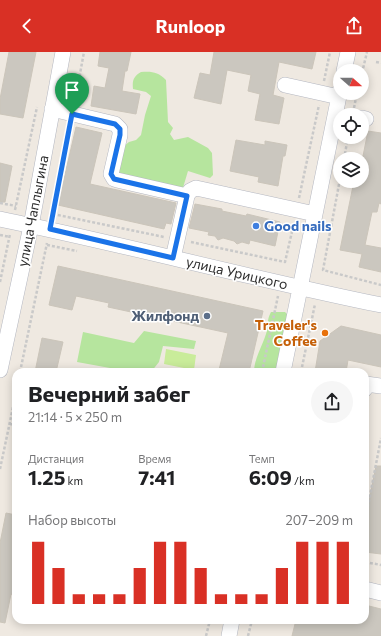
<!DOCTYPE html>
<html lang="ru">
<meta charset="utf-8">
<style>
:root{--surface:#fff;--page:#f6f6f6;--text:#202124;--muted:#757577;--accent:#d93025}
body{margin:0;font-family:Commissioner,sans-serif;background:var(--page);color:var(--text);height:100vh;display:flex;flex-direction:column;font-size:15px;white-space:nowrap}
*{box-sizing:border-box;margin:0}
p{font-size:13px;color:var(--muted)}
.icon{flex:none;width:22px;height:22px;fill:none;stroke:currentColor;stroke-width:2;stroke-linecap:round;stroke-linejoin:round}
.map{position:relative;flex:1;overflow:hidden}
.side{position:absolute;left:12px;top:316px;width:357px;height:256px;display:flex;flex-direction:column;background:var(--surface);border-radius:12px;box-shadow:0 2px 10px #0003}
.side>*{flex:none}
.needle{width:26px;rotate:111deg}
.tools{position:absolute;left:333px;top:12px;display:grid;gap:8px}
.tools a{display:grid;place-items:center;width:36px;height:36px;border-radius:50%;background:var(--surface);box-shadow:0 2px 10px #0003;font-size:20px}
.pin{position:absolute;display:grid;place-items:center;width:34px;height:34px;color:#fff;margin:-41px -17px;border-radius:50% 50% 50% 0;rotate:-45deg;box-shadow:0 0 4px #0007}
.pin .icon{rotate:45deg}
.round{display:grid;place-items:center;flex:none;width:42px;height:42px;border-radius:21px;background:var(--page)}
.head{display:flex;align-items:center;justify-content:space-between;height:68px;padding:0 16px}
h1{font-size:22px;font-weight:700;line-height:30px}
.figures{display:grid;grid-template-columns:repeat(3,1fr);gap:6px;height:68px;padding:4px 16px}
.figures div{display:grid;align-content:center}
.figures b{font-size:20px;font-weight:700}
.figures small{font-size:11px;font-weight:400}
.figures p{font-size:11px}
.chart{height:112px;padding:8px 16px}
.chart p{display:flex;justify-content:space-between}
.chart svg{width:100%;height:72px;margin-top:4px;stroke:var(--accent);stroke-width:6}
header{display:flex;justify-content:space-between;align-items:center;height:52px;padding:0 16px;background:var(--accent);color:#fff;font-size:18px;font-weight:700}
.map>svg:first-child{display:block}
.green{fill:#b6e59e}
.pitch{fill:#c9ec9a}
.building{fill:#cbc7bf;stroke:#cbc5ba}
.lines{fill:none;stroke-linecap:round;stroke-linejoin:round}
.minor-casing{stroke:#b4b7c1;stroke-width:16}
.path{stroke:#c9c9c9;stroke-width:2.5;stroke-dasharray:3 2;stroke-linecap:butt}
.minor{stroke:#fff;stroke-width:15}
.route-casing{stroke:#fff;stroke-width:8}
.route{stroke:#1a73e8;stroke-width:5}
.shop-dot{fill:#3f7fe0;stroke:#fff;stroke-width:1.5}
.service-dot{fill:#5c6f8a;stroke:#fff;stroke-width:1.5}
.food-dot{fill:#e8710a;stroke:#fff;stroke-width:1.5}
.labels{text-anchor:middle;stroke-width:3;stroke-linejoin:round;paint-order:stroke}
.street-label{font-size:14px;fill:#2e2e2e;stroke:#fff}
.shop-label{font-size:14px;font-weight:bold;fill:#366cbe;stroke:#fff;text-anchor:start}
.service-label{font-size:14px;font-weight:bold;fill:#4e5e75;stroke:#fff;text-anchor:end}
.food-label{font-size:14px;font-weight:bold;fill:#c56008;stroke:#fff;text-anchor:end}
</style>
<header><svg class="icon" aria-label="back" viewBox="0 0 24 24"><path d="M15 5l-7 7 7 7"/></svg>Runloop<svg class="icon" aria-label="share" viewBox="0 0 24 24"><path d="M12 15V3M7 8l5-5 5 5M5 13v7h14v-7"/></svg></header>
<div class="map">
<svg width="381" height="584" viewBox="0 0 381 584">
<rect width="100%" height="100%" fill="#efe9e1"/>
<path class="green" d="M141 20C152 19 158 20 166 28L168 70 173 76 170 82 174 88 188 85 208 96 212 101 213 123 210 126 188 119 182 139 124 126 119 121 121 100 124 94 129 90 136 88 141 83 145 63 151 44 146 40 133 37C132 28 134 24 141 20Z
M271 260H285L290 265 277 313 275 320H254C254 307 262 295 266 282 269 274 266 269 271 260Z
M144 279 196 289 194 297 163 294 159 310 151 320H132L77 310 83 280 134 291Z"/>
<path class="pitch" d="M166 297 196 303 194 318 164 312Z"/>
<path class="building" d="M9 0H36L23 66 0 62V47Z
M100 0H131L127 19H125L122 39 140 42 136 62 91 54 94 34 105 36 109 16 98 14Z
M214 0H316L312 17 279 10 273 43 284 46 279 72 255 68 260 42 248 39 251 23 227 18 221 52 194 46 200 21 210 23Z
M76 75 102 81 90 132 176 151 171 172 166 171 164 177 58 153Z
M368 79 381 81V152L379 151 377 160H372L365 193 381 196V220L359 215 362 202 340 198 354 129H362V109Z
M236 88 265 93V89L287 93 285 104H283L278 134 258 130 259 125 230 119Z
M0 111 12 114 5 150H0Z
M195 152 222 157V159L246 164 247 162 280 170 275 194 250 188 249 192 242 190 237 192 234 189 223 186 218 188 215 184 208 183 209 180 189 176Z
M58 214 263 259 249 320H227L219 318 228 281 108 255 109 251 76 244 72 258 49 253Z
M341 274 381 283V315L348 308 346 320H315L320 289Z
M42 286 63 290 56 320H35Z
M376 414H381V502L365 500V470Z
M6 461 16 463V544L11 542 5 571 0 570V491Z
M365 553 381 557V584H292L296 568H365Z"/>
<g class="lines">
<g class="minor-casing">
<path id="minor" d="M344 19 348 0
M285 33 339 45
M52 57 115 72 120 77V83L111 122 114 127 117 128 187 144 190 139 196 136 315 162
M362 66 366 67
M0 167C127 193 253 227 381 253
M173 206 187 144
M0 318 31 174 63 0
M283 320 340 39
M365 337 366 332 381 334
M365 537 381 541
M229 584 232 568"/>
</g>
<path class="path" d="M376 10 381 11
M362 21 367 0
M324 29 330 0
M75 49 84 0
M354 56 357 41
M344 107 348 85
M340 127 323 218 381 233
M299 146 319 53
M0 151 16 154
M15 158 37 55
M53 162 164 185
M53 163 70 75
M0 183 10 185
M191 190 285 210 294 171
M47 193 77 199
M0 230 10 182
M20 320 47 191
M262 320 278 244
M301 320 315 252
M10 372 16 373
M0 417 16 341
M365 470 381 386
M365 510 381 513
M206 584 210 568
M248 584 252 568"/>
<use href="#minor" class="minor"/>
</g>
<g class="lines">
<g class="route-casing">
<path id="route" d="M72 62 115 72 120 77V83L111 122 114 127 187 144 173 206 50 177Z"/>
</g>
<use href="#route" class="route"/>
</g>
<circle class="shop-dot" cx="256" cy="174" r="4"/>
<circle class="service-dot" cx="207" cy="264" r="4"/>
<circle class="food-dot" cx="325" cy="281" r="4"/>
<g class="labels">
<g class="street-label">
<text transform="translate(33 159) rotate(-79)" y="5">улица Чаплыгина</text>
<text transform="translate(237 221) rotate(13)" y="5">улица Урицкого</text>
</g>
<g class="shop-label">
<text x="264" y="179">Good nails</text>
</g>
<g class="service-label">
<text x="199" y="269">Жилфонд</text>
</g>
<g class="food-label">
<text x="317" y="278">Traveler's<tspan x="317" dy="16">Coffee</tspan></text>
</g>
</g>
</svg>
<div class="tools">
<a><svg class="needle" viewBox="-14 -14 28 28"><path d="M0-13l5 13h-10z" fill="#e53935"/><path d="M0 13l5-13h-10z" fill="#757577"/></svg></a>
<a><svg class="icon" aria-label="locate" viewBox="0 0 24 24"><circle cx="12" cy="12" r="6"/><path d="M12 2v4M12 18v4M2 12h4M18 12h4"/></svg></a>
<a><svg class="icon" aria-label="layers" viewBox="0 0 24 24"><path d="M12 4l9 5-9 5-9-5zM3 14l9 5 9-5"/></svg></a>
</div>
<div class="pin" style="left:72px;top:62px;background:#1e9e55"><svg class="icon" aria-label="arrive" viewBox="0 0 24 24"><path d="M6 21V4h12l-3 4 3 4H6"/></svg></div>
<section class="side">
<div class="head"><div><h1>Вечерний забег</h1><p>21:14 · 5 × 250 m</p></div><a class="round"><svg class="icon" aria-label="share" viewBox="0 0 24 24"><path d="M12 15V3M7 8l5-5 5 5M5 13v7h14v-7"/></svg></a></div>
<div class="figures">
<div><p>Дистанция</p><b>1.25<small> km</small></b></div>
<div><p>Время</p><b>7:41</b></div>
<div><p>Темп</p><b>6:09<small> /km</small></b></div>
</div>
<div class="chart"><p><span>Набор высоты</span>207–209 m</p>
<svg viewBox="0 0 160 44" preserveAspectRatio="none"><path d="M5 44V6M15 44V22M25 44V38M35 44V38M45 44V38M55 44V22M65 44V6M75 44V6M85 44V22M95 44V38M105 44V38M115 44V38M125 44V22M135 44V6M145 44V6M155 44V6"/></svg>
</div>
</section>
</div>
